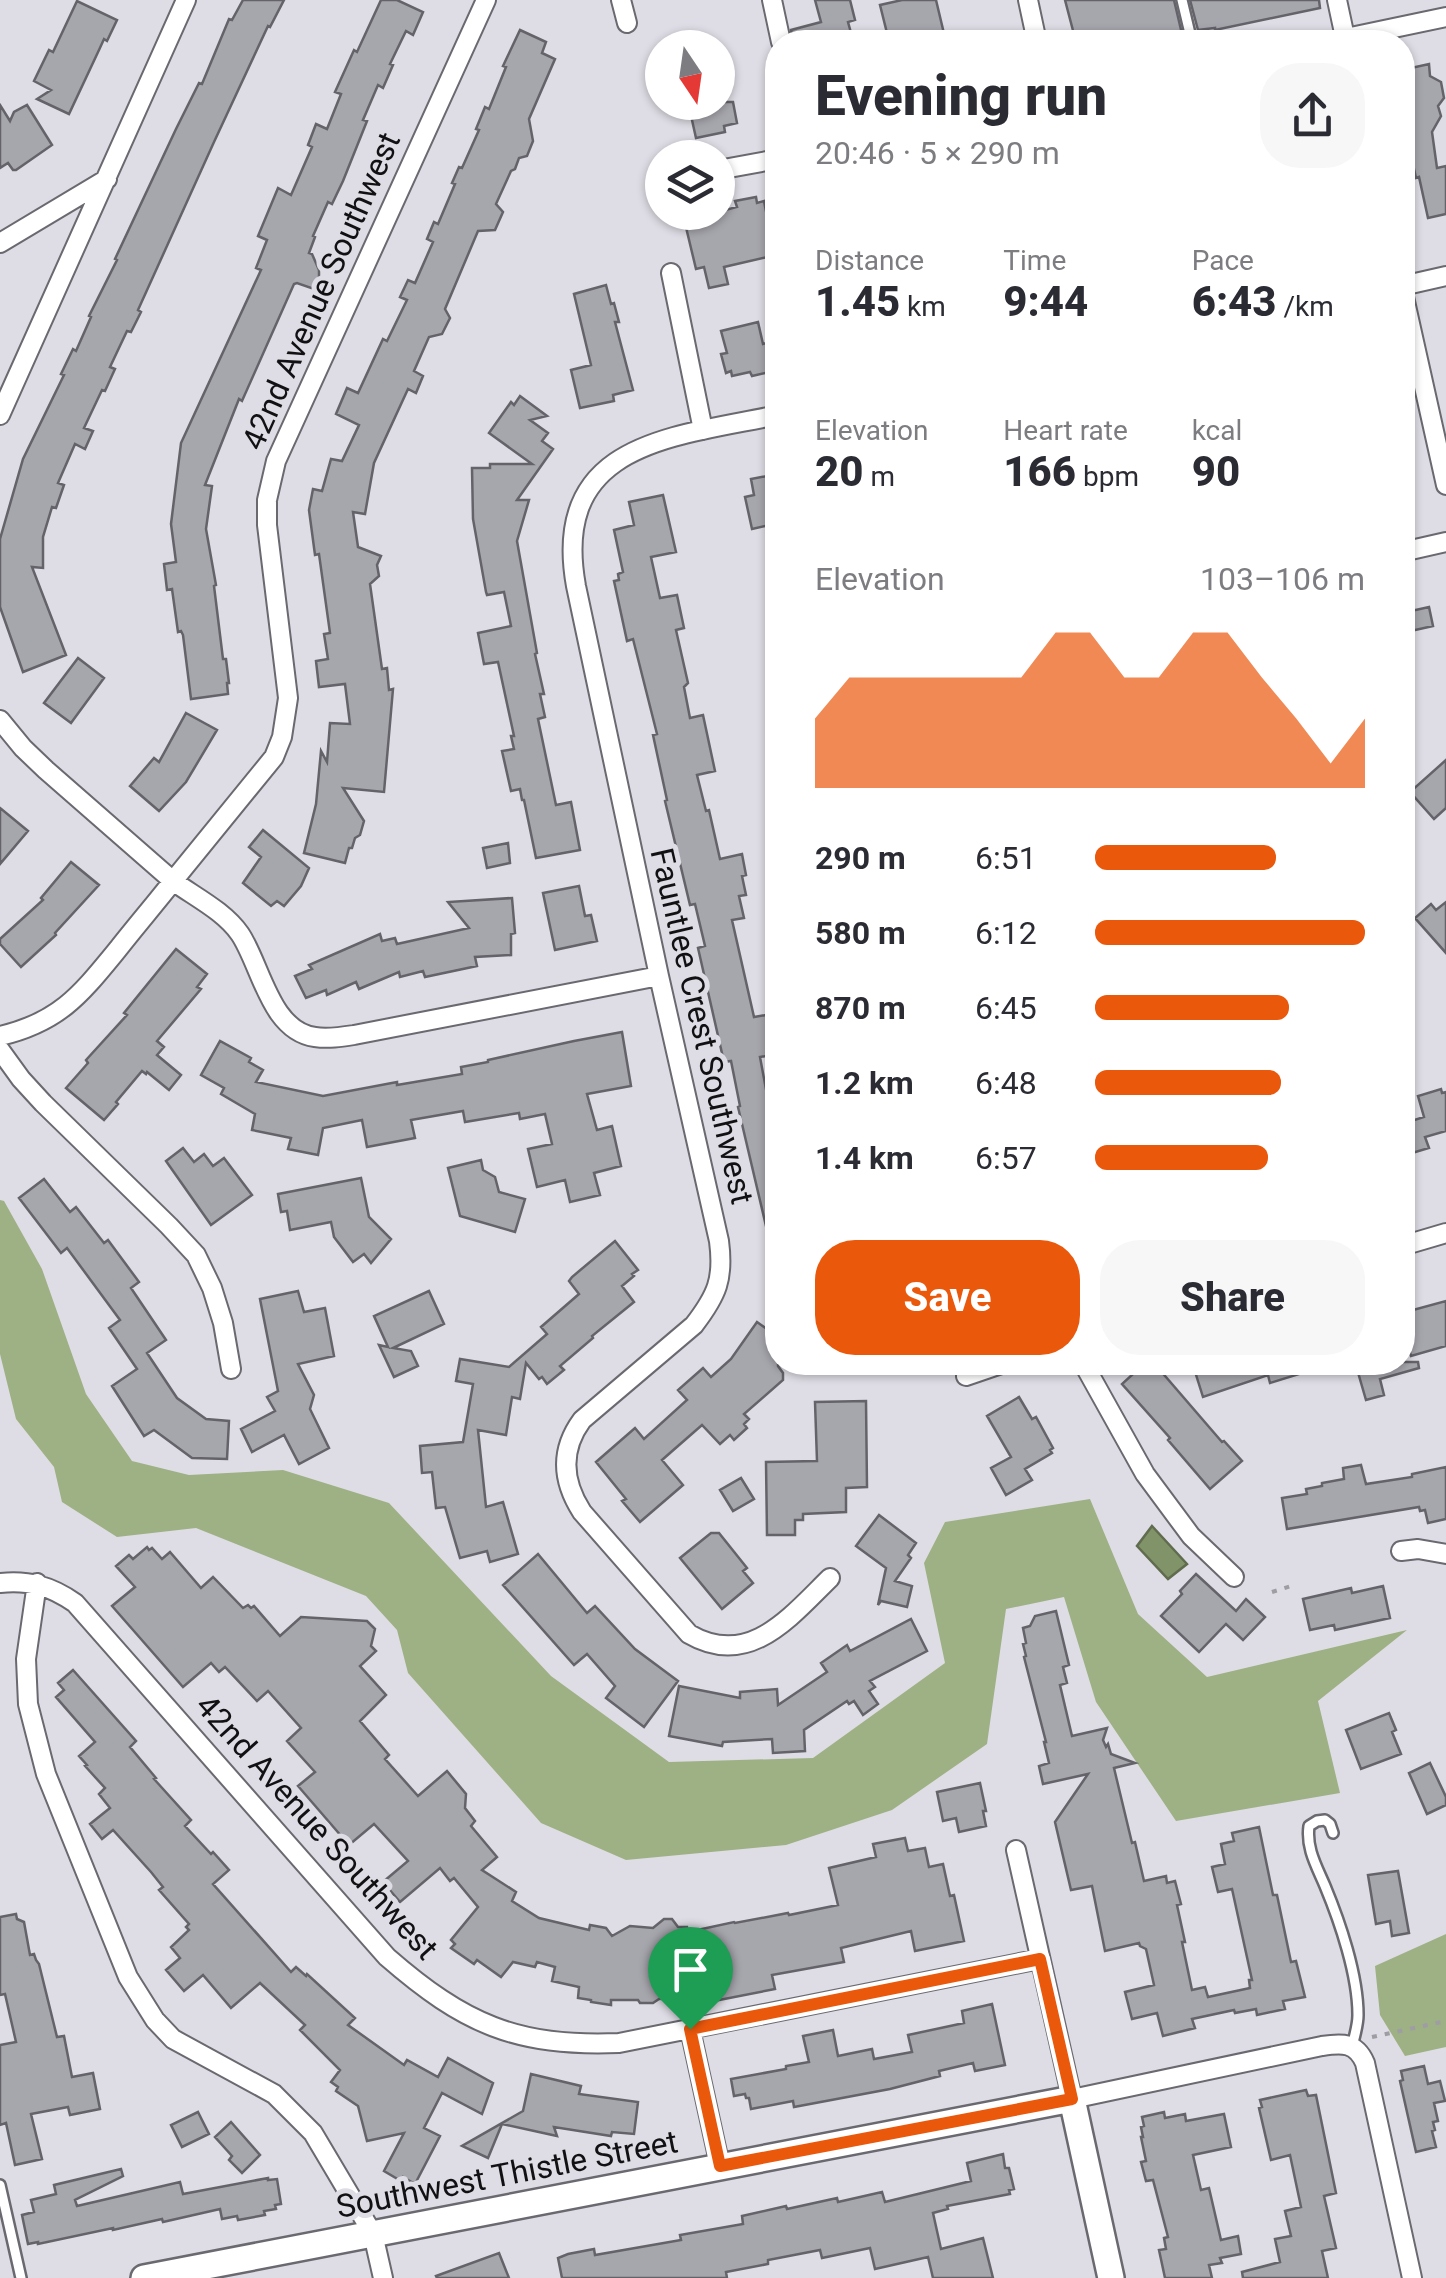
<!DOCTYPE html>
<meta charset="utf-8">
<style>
:root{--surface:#fff;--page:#f7f7f7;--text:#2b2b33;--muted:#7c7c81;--accent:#ea580c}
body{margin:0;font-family:Roboto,sans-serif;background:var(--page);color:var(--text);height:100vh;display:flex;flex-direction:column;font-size:38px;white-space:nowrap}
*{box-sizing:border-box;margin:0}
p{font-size:32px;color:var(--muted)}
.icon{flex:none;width:55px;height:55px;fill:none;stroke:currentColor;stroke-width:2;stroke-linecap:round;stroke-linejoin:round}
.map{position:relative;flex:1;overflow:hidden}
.details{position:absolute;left:765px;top:30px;width:650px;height:1345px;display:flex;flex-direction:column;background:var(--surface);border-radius:40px;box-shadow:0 2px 8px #0004}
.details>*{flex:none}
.needle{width:65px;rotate:167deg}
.buttons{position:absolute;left:645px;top:30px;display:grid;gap:20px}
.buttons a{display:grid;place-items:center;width:90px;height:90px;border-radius:50%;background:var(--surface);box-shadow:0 2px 8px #0004;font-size:50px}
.pin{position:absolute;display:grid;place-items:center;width:85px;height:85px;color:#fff;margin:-102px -42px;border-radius:50% 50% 50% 0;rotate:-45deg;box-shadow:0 0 10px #0007}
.pin .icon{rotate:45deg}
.round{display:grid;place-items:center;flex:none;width:105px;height:105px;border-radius:40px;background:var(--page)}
.summary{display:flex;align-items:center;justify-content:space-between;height:170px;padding:0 50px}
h1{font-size:55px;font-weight:800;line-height:75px}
.stats{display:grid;grid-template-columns:repeat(3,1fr);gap:15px;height:170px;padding:10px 50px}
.stats div{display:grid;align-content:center}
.stats b{font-size:42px;font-weight:800}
.stats small{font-size:28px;font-weight:400}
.stats p{font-size:28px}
.chart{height:280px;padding:20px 50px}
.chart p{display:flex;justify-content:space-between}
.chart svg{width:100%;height:180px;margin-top:10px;fill:var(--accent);opacity:.7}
.cta{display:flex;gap:20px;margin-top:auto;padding:20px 50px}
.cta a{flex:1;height:115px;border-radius:40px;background:var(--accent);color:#fff;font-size:40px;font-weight:800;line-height:115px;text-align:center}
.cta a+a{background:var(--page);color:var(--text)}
ul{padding:0 50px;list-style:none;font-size:32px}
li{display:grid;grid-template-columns:160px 120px 1fr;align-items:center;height:75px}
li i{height:25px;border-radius:12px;background:var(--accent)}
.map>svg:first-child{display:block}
.forest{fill:#9eb184}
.water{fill:#819368;stroke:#5f6c4e;stroke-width:2.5}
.building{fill:#a6a6ad;stroke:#64636a;stroke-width:2.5}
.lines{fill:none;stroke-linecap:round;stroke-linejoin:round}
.service-casing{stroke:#6a6970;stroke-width:14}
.minor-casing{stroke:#6a6970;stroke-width:22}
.secondary-casing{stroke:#6a6970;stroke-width:30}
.path{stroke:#9d9da3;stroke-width:4;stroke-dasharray:5 8;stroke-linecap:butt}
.service{stroke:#fff;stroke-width:9}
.minor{stroke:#fff;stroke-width:18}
.secondary{stroke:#fff;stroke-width:25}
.route-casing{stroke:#fff;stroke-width:20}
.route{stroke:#ea580c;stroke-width:12}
.labels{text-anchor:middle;stroke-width:10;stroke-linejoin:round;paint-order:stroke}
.street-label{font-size:32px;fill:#111113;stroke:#dedde5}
</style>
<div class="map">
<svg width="1446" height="2278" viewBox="0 0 1446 2278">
<rect width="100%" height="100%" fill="#dedde5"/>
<path class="forest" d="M0 1200 4 1201 42 1269 86 1394 132 1461 189 1475 283 1470 389 1503 551 1676 669 1762 813 1758 945 1663 924 1563 945 1522 1090 1499 1138 1614 1207 1677 1407 1630 1318 1701 1340 1793 1176 1821 1096 1702 1064 1597 1006 1609 987 1744 892 1810 786 1845 626 1860 541 1823 408 1673 397 1630 366 1596 196 1528 117 1537 62 1502 54 1467 16 1419 0 1354Z
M1446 1934V2047L1405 2056 1380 2015 1375 1966Z"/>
<path class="water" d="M1152 1526 1187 1564 1168 1579 1137 1546Z"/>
<path class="building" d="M243 0H284L270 27 268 26 214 142 138 310 141 312 131 332 127 331 110 367 115 369 105 391 102 390 84 428 93 431 85 449 75 444 58 483 64 485 56 508 52 507 43 537V568L32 567 66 655 23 672 0 607V539L23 459 64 375 61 374 73 349 76 351 91 317 89 316 117 260 115 259 176 129 199 83 202 84 229 19 232 20Z
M381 0H397L423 12 413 35 406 31 390 64 393 65 383 88 378 85 363 120 367 121 343 181 332 204 328 202 313 236 315 237 309 253 312 254 319 270V278L314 289 297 283 294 284 242 401 239 399 205 485 212 486 206 529 216 585 214 586 223 659H226L229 683H227L228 694 191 699 183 635 181 631 178 632 172 589 167 590 164 564 176 562 171 524 181 443 261 270 256 268 267 240 258 236 278 188 291 195 312 147 308 145 316 124 327 129 341 94 335 92 354 50 357 52Z
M815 0H850L855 20 848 22 853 40 842 42H793L791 30 821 22Z
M902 0H936L946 42H895V36L888 37 880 5Z
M1065 0H1174L1182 34 1158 39 1157 34 1114 42H1076Z
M1190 0H1319L1320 8 1215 30V28L1198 30Z
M77 1 117 20 107 41 104 39 99 50 69 114 37 99 51 90 34 81 49 50 53 52Z
M520 30 546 42 542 53 555 59 529 119 533 141 527 156 519 158 515 169 511 171 496 204 503 212 495 230 478 231 445 309 450 318 442 334 429 337 414 371 423 376 416 393 408 389 374 463 365 514 353 512 358 547 381 556 377 565 379 576 370 584 382 669 387 668 389 690 393 689 384 792 343 788 364 821 360 835 355 838 352 848H349L345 863 304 853 316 804 321 751 327 762 330 723 350 724 345 684 319 687 316 661 328 659 324 634 330 633 319 554 315 555 309 510 313 489 322 491 331 459 342 461 359 425 336 414 347 388 358 393 383 339 387 341 407 300 400 297 408 280 415 283 433 242 427 239 434 222 438 224 455 184 452 183 459 167 462 168 479 130 476 129 485 107 489 109 506 67 503 66Z
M1429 64 1430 76 1441 82 1444 98 1438 106 1441 116 1432 132 1437 168 1446 166V214L1428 218 1419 177 1416 178 1404 124 1407 123 1402 103V70Z
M688 102H733L737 123 724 126 725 132 696 138Z
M0 105 10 121 14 112 27 105 52 145 16 170H13L8 163 0 168Z
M756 197 757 203 764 201 773 247 771 248 772 256 724 267 728 284 709 288 704 267 696 269 684 219 693 217 692 212H718L737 207 735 201Z
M606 285 611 304 614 303 619 322H615L633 390 613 395 614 401 580 408 571 370 591 365 574 294Z
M758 322 763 344 778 340V370L752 376 750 372 732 376 731 371 726 373 721 354 727 353 721 331Z
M520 396 547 416 530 420 548 433 542 441 553 449 517 500H529L517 541 537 653 535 654 544 694H540L545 717 538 719 556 805 571 802 580 850 536 858 524 800H522L520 789 511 791 502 751 514 749 511 736H514L498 662 484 664 478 633 511 626 504 592 487 595 486 592 473 519 472 468H490V464H532L489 433 511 402 514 405Z
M778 474V523L752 529 745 497 754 495 751 479Z
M663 495 676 552 651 557 660 598 677 595 684 628 676 630 688 683 684 687 690 718 703 715 715 771 697 775 706 811 709 810 720 859 742 854 746 875 742 876 746 895 739 896 744 918 732 920 754 1017 772 1014 778 1039V1054L760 1057 768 1100H771L774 1113 778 1112V1243H770L738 1107 740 1106 731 1061 724 1062 698 948 705 946 695 904 690 905 665 801 667 800 653 735 657 734 633 639 627 641 614 581 619 580 618 574 623 572 614 530 634 525 629 502Z
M1429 607 1433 626 1402 633V613Z
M78 658 104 678 71 723 44 703Z
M186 713 217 730 186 782 159 811 130 786 154 758 159 762Z
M1446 760V808L1434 819 1410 792Z
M0 808 28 831 0 864Z
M263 830 309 868 301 886 284 906 277 901 271 906 243 883 261 857 249 847Z
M508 843 510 863 487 868 483 848Z
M71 862 99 885 55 933 56 935 21 967 0 944V939L43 900 41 898Z
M579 886 585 916 591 915 597 941 555 950 543 893Z
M512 898 515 933 511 934V955L475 957 477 966 425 977 423 971 400 977 399 972 359 989 356 982 327 995 326 990 306 998 295 976 312 969 309 965 380 934 382 941 395 938 397 944 469 928 448 902Z
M1446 902V953L1415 918 1431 904 1436 910Z
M176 949 207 974 197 987 201 989 157 1041 164 1047 157 1055 181 1075 169 1090 147 1072 146 1074 142 1071 116 1102 118 1104 104 1120 66 1088 88 1063 86 1060 127 1015 124 1013Z
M622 1032 631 1086 587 1094 597 1130 612 1126 621 1166 594 1173 600 1195 570 1202 565 1180 537 1187 528 1149 552 1144 545 1114 520 1119 519 1113 465 1122 463 1111 411 1120 415 1138 367 1147 362 1120 323 1128 318 1155 288 1149 291 1138 252 1130 255 1114 221 1094 224 1088 201 1075 220 1041 251 1058 249 1062 263 1070 256 1082 323 1096 397 1082V1085L462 1074 461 1067 488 1062V1060L574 1041Z
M1441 1089 1442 1093 1446 1092V1131L1425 1137 1429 1148 1402 1156V1124L1424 1117 1418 1096Z
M183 1148 194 1162 204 1154 213 1166 224 1158 252 1195 211 1225 166 1161Z
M481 1160 483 1170 495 1177 499 1192 525 1199 515 1232 460 1216 448 1168Z
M361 1178 369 1217 391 1239 371 1263 364 1254 353 1262 334 1237 331 1222 290 1230 287 1211 281 1212 278 1194Z
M44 1179 70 1212 76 1207 104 1243 108 1240 139 1282 131 1288 166 1340 147 1353 177 1398 206 1419 229 1421 227 1459 192 1458 154 1430 144 1436 112 1386 137 1369 109 1328 120 1320 67 1248 61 1253 19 1198Z
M615 1241 638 1270 632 1274 634 1276 622 1286 634 1302 592 1336 593 1338 560 1366 564 1370 547 1384 542 1377 539 1379 526 1363 520 1399 512 1397 506 1435 478 1430 486 1507 503 1502 518 1554 490 1562 487 1551 460 1558 445 1507 436 1508 432 1472 422 1473 420 1446 463 1442 473 1384 456 1381 460 1359 509 1367 547 1334 541 1327 579 1294 569 1281 572 1277Z
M298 1291 304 1312 325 1308 334 1356 298 1364 314 1395 310 1409 329 1448 299 1464 284 1435 252 1452 241 1429 275 1411 267 1397 278 1391 260 1299Z
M429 1291 444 1324 393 1348 411 1351 418 1366 394 1377 379 1345 388 1347 374 1316Z
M1446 1301V1346L1411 1356 1402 1328V1313Z
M757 1322 778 1337V1366L783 1373V1380L744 1414 749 1419 744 1424 747 1428 734 1440 730 1435 720 1444 702 1425 662 1460 683 1485 640 1522 622 1501 626 1499 596 1462 635 1428 644 1439 687 1400 678 1390 703 1368 711 1377 731 1359Z
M1146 1362H1153L1222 1442 1224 1441 1242 1461 1210 1489 1168 1440 1170 1438 1122 1384Z
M1192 1362H1321L1322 1367 1270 1383 1268 1375 1203 1397Z
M1355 1362H1418L1419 1368 1380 1379 1384 1395 1366 1400Z
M1019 1397 1032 1419 1036 1417 1053 1448 1050 1450 1052 1453 1025 1469 1032 1480 1006 1495 991 1468 1011 1457 987 1416Z
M866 1401 867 1487 846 1488V1512L803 1514V1520H795V1535H767L766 1462 817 1461 815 1402Z
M1361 1465 1366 1484 1412 1477V1474L1446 1467V1519L1428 1523 1425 1510 1420 1511 1419 1507 1287 1529 1282 1498 1307 1494 1306 1489 1322 1486V1483L1344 1479 1343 1468Z
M741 1478 754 1499 733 1511 720 1490Z
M879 1515 916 1543 908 1555 911 1558 895 1581 912 1586 907 1607 881 1601 878 1605 886 1568 856 1546Z
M711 1533H719L747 1568 743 1571 753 1583 722 1609 680 1558Z
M147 1547 149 1550 152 1548 162 1559 170 1552 201 1588 213 1577 243 1608 248 1605 251 1608 254 1606 280 1636 301 1617 367 1621 375 1629 371 1646 376 1651 360 1666 386 1695 360 1721 389 1755 385 1759 418 1796 447 1771 466 1794 465 1808 475 1821 471 1826 497 1857 482 1870 516 1892 512 1901 539 1918 589 1930 590 1925 606 1928 612 1936 630 1926 653 1928 664 1919H672L678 1927H687L688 1932 734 1922 735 1923 788 1913 789 1915 838 1905 829 1868 876 1857 873 1844 905 1838 908 1851 925 1848 929 1867 943 1864 950 1896 954 1895 964 1941 915 1951 911 1931 841 1948 844 1962 772 1975 775 1989 714 2001 713 1995 659 1999 653 2003H640L638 2000H611V2005L591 2002V2000L578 1998 579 1987 552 1981 555 1967 537 1962 535 1967 513 1962 501 1977 477 1960 474 1964 451 1948 455 1944 451 1940 478 1907 454 1878 450 1881 440 1868 400 1902 383 1882 408 1861 374 1824 349 1845 298 1786 315 1772 287 1741 301 1728 268 1691 257 1701 225 1667 219 1672 211 1663 183 1687 112 1606 135 1587 116 1566 129 1555 133 1559Z
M538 1554 587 1613 595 1606 635 1649 678 1681 644 1727 606 1698 615 1686 587 1654 574 1665 503 1585Z
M1196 1574 1236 1611 1246 1599 1265 1617 1243 1640 1226 1624 1199 1652 1161 1616 1182 1594 1180 1591Z
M1383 1586 1390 1618 1335 1630 1334 1625 1310 1630 1303 1599 1351 1588 1352 1593Z
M1056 1611 1069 1665 1063 1667 1067 1683 1060 1685 1072 1736 1107 1728 1103 1740 1106 1747 1108 1744 1111 1754 1135 1763 1114 1768 1132 1843 1135 1842 1144 1881 1166 1876 1167 1883 1175 1881 1181 1904 1177 1905 1185 1942H1182L1192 1990 1205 1987 1208 1997 1250 1988 1249 1980H1252L1232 1889 1218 1892 1212 1867 1225 1864 1221 1844 1234 1841 1232 1833 1259 1827 1273 1895H1277L1291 1962 1296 1961 1305 1997 1283 2001 1285 2009 1257 2015 1256 2009 1235 2013 1234 2010 1192 2019 1195 2028 1163 2036 1157 2013 1132 2019 1125 1992 1154 1985 1146 1949 1140 1946 1139 1943 1105 1951 1092 1886 1071 1890 1055 1822 1088 1774 1043 1784 1039 1766 1049 1763 1044 1742H1046L1024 1657 1026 1656 1023 1644 1026 1643 1023 1628 1030 1626 1035 1616Z
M911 1619 927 1651 870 1681 875 1687 869 1691 878 1704 863 1715 854 1701 849 1704 847 1701 804 1730 805 1751 773 1753 772 1739 723 1742 722 1746 669 1736 679 1686 740 1698V1692L777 1689 778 1705 827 1672 821 1663 847 1645 850 1651Z
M73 1670 136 1741 130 1747 156 1778 154 1779 191 1820 185 1826 211 1854 213 1852 229 1870 213 1884 291 1972 296 1967 306 1976 307 1974 355 2018 348 2025 404 2065 407 2060 438 2077 448 2058 493 2083 482 2114 442 2093 424 2128 440 2136 415 2184 403 2177 401 2181 384 2171 404 2133 367 2141 358 2106 336 2091 338 2087 331 2082 340 2070 300 2030 305 2025 260 1983 231 2008 203 1975 184 1991 166 1970 180 1958 171 1947 189 1930 186 1927 189 1924 159 1890 163 1887 151 1872 113 1830 102 1839 90 1824 110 1808 99 1794 105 1788 85 1766 87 1765 79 1756 95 1742 56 1697 64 1690 58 1683Z
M1389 1713 1396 1730 1392 1732 1401 1754 1361 1769 1346 1730Z
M1430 1763 1446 1797V1805L1427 1814 1409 1773Z
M980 1783 986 1811H983L986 1826 959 1832 956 1818 943 1821 937 1792Z
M1398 1871 1409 1933 1392 1936 1390 1921 1376 1924 1368 1875Z
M16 1914 17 1919 24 1922 30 1955 34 1954 36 1960 39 1964 57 2037 64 2036 72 2077 93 2073 100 2109 70 2115 68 2107 31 2114 42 2159 15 2165 6 2123 0 2125V2045L16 2042 5 1994 0 1995V1917Z
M992 2004 1005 2065 975 2071 973 2063 939 2071 940 2076 890 2089 794 2107 793 2101 751 2109 749 2098H746L745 2094 734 2096 731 2079 786 2069V2066L809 2062 803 2036 833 2030 838 2056 872 2049 874 2059 912 2052 908 2035 964 2023 962 2011Z
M1424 2066 1428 2084 1440 2081 1445 2101 1434 2103 1438 2121 1433 2122 1435 2130 1432 2131 1436 2147 1416 2152 1400 2081 1403 2080 1401 2071Z
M531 2074 581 2086 579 2094 638 2102 634 2134 612 2132 611 2136 554 2127 557 2136 502 2124 488 2158 462 2146 523 2111Z
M1306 2090 1308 2096 1316 2095 1336 2193 1324 2196 1336 2248 1322 2251 1328 2278H1243L1242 2272 1280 2262 1275 2239 1291 2236 1285 2211 1301 2207 1290 2155 1271 2160 1259 2108 1262 2107 1260 2100Z
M198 2112 209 2134 182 2147 171 2125Z
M1164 2112 1165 2118 1185 2114 1186 2121 1224 2114 1231 2147 1193 2155 1201 2190 1209 2188 1221 2240 1238 2236 1241 2254 1220 2258 1222 2263 1209 2265 1212 2278H1165L1159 2250 1166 2249 1164 2238 1168 2237 1153 2180 1146 2181 1141 2162 1146 2161 1141 2137H1143L1141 2127 1144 2126 1142 2117Z
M231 2122 260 2155 242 2173 229 2160 232 2156 215 2137Z
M1003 2154 1005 2168H1009L1014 2189 1009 2190 1010 2194 947 2206 948 2209 933 2213 941 2249 983 2238 993 2278H933L928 2257 875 2269 870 2248 822 2258 820 2250 768 2260V2264L726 2272 727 2278H562L558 2258 568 2254 594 2249 595 2255 681 2240 680 2235 743 2224 742 2216 786 2206 787 2209 837 2198 838 2202 882 2192 885 2202 971 2181 967 2163Z
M121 2169 123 2176 75 2200 77 2206 180 2182 183 2194 268 2178V2180L277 2179 281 2204 275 2205 276 2209 264 2211 265 2215 238 2220 237 2216 222 2219 220 2209 163 2222 162 2219 113 2230V2228L38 2244V2242L28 2244 22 2215 34 2212 31 2200 56 2194 54 2185Z
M499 2253 509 2278H437L436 2276Z"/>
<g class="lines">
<g class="service-casing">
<path id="service" d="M1182 0 1192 42
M1333 1833 1330 1824 1325 1820 1317 1821 1309 1826C1306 1848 1316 1865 1325 1886 1340 1922 1358 1975 1358 2015 1358 2025 1355 2035 1352 2046
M0 2185 21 2278"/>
</g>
<g class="minor-casing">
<path id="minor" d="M621 0 627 23
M772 0 781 42
M1028 0 1037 42
M1337 0 1346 42
M1327 42 1446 17
M718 170 778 159
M0 243 107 179
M671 273 703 430
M1402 286 1446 276
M1402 288 1446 485
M0 415 186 0
M778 415C673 437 550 442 576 586L659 976 719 1241C724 1279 717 1295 694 1325L582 1420C560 1450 562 1481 582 1512L689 1634C749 1669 790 1617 830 1578
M1402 552 1446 542
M0 720 23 748 46 770 173 881 274 757 282 737 288 698 267 525V500L276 461 486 0
M0 1036C60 1022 81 994 118 949 136 926 155 904 173 881 195 897 224 911 240 934 261 965 270 1031 315 1037 328 1039 341 1037 354 1035L659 976
M0 1050 21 1079 43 1103 169 1226 196 1255 212 1288 223 1323 231 1369
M1402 1246 1446 1233
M1086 1362 1087 1370 1145 1474 1191 1536 1234 1577
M966 1376 1007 1362
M1401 1551 1418 1549 1446 1554
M0 1583C29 1580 51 1586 75 1603L387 1957C464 2024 516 2047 619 2043L1040 1959
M37 1583 26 1659 28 1704 46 1774 128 1977 155 2020 173 2039 274 2094 313 2133 373 2234 383 2278
M1016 1850 1072 2099 1322 2046C1342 2043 1356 2042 1365 2063L1412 2278
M690 2029 720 2166"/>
</g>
<g class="secondary-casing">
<path id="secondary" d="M144 2278 1072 2099 1111 2278"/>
</g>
<path class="path" d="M1272 1592 1294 1585
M1372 2037 1446 2021"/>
<use href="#service" class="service"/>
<use href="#minor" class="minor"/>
<use href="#secondary" class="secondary"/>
</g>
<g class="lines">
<g class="route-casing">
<path id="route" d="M1040 1959 1072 2099 720 2166 690 2029Z"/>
</g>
<use href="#route" class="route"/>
</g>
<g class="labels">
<g class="street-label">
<text transform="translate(321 291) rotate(-66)" y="11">42nd Avenue Southwest</text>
<text transform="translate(702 1026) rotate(77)" y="11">Fauntlee Crest Southwest</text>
<text transform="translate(317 1827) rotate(48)" y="11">42nd Avenue Southwest</text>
<text transform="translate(507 2174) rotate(-11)" y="11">Southwest Thistle Street</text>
</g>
</g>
</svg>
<div class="buttons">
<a><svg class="needle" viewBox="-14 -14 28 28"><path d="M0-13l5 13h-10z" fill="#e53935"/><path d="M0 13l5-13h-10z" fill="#7c7c81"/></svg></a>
<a><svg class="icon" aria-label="layers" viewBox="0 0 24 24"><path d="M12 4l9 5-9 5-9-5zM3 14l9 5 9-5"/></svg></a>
</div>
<div class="pin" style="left:690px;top:2029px;background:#1e9e55"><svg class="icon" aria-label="arrive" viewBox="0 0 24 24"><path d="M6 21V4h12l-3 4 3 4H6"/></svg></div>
<section class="details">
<div class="summary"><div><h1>Evening run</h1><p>20:46 · 5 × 290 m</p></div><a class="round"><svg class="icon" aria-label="share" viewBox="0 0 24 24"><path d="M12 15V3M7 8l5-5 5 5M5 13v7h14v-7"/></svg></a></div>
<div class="stats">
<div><p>Distance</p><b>1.45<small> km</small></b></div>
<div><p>Time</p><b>9:44</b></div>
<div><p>Pace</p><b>6:43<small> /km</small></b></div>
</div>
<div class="stats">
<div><p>Elevation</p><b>20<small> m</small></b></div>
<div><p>Heart rate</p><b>166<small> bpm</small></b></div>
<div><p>kcal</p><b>90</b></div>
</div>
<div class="chart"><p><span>Elevation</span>103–106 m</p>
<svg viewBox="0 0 160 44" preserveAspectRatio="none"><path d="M0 44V27L10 17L20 17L30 17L40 17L50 17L60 17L70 6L80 6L90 17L100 17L110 6L120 6L130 17L140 27L150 38L160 27V44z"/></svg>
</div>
<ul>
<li><b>290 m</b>6:51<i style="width:67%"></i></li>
<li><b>580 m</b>6:12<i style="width:100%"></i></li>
<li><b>870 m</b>6:45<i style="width:72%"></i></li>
<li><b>1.2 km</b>6:48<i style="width:69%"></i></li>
<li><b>1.4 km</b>6:57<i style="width:64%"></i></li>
</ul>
<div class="cta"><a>Save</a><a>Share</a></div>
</section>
</div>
